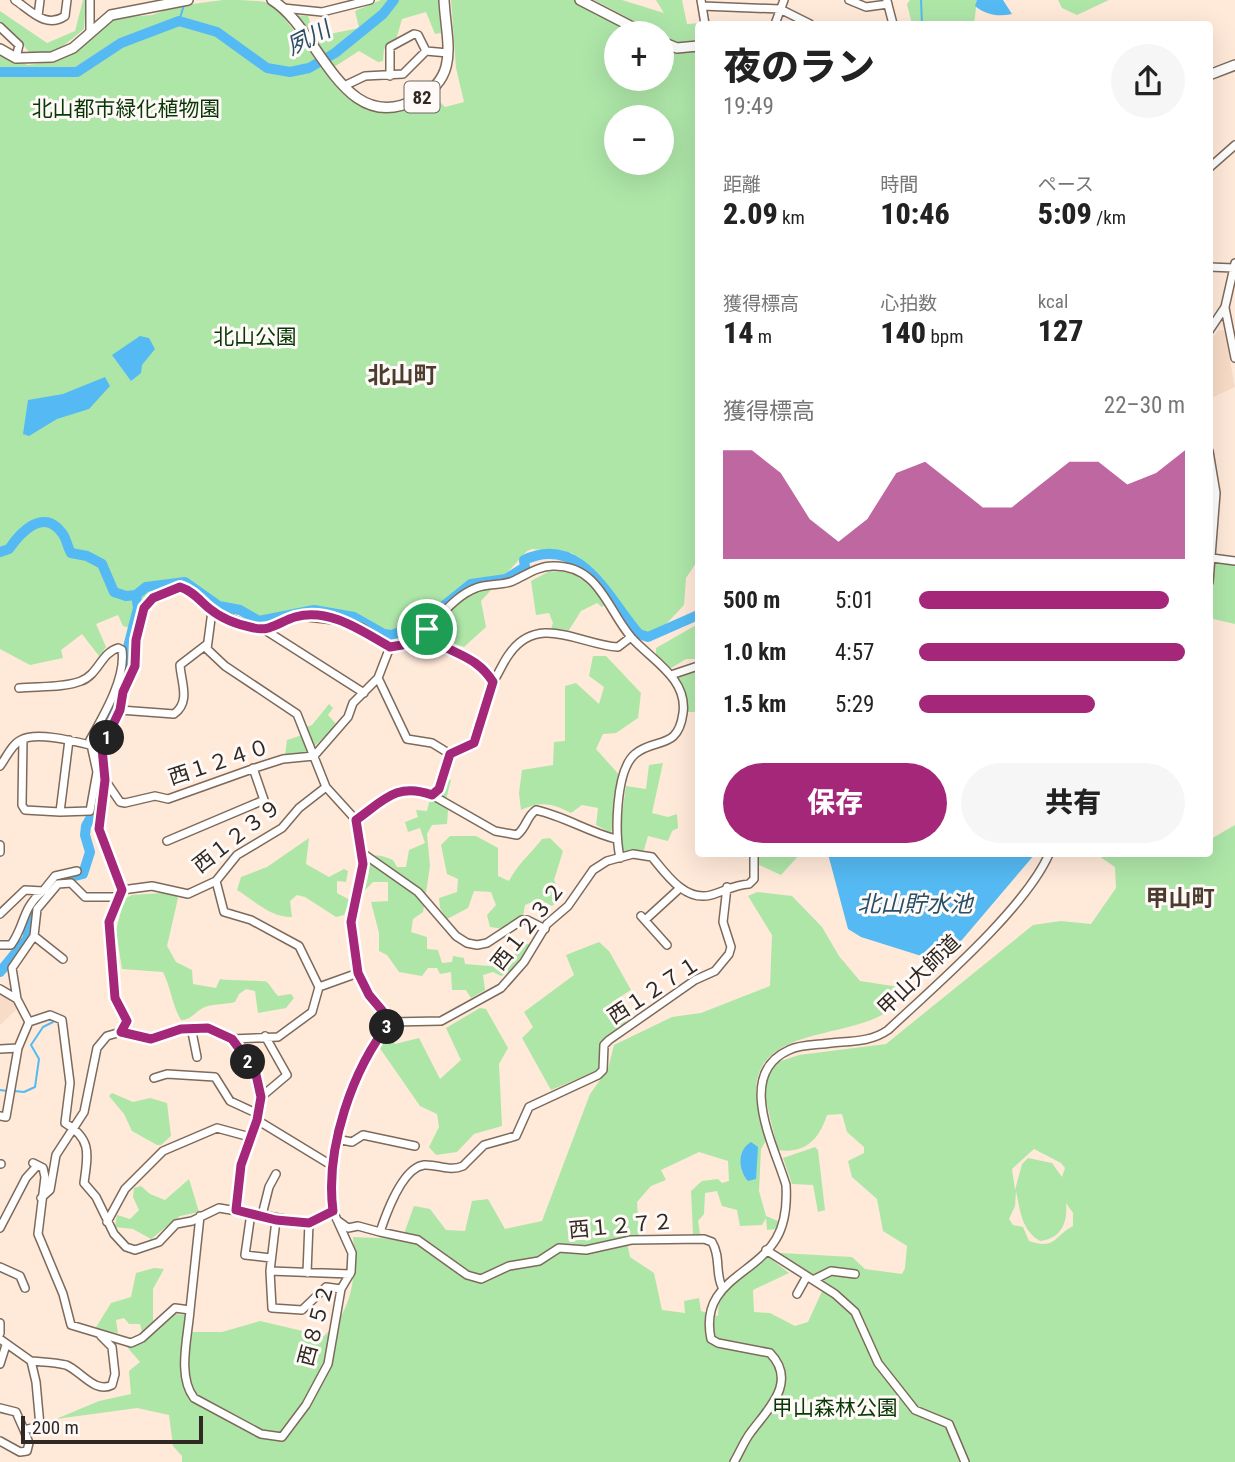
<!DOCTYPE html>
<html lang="ja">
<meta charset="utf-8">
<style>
:root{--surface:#fff;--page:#f6f6f6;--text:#222;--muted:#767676;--accent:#a4277a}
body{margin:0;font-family:"Roboto Condensed","Noto Sans JP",sans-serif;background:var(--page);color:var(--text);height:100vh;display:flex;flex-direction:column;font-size:26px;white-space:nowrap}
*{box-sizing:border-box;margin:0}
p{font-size:23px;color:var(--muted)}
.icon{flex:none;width:38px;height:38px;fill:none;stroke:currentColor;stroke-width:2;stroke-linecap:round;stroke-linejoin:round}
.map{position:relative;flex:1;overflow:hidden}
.drawer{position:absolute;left:695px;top:21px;width:518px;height:836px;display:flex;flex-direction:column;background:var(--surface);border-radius:7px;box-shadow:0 7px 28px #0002}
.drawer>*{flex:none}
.controls{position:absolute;left:604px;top:21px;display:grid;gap:14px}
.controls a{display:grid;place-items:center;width:70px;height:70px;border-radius:50%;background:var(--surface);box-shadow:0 7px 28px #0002;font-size:35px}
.scale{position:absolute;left:21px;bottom:18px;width:182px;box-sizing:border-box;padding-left:7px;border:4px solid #302822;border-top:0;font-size:19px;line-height:24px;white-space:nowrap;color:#302822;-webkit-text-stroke:5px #fffaf7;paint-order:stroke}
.pin{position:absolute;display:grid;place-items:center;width:60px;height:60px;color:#fff;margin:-30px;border:4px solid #fff;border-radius:50%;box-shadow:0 2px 7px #0007}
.km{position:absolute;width:35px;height:35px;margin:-18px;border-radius:50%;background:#222;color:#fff;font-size:19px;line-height:35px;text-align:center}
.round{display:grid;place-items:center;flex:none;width:74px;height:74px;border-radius:37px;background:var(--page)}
.overview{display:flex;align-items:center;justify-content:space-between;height:119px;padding:0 28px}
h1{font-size:38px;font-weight:800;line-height:52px}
.figures{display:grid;grid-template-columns:repeat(3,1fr);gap:10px;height:119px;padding:7px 28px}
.figures div{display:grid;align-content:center}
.figures b{font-size:30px;font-weight:800}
.figures small{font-size:19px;font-weight:400}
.figures p{font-size:19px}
.chart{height:196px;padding:14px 28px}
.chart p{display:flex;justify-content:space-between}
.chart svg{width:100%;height:126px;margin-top:7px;fill:var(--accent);opacity:.7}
.primary-button{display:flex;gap:14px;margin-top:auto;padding:14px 28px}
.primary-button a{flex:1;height:80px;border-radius:42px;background:var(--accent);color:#fff;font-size:28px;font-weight:800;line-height:80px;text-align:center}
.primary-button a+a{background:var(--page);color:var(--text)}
ul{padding:0 28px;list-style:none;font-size:23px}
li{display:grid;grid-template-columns:112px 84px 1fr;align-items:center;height:52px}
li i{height:18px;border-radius:9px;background:var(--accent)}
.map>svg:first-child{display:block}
.built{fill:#f8dcc7}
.green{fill:#aee6a8;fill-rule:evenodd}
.water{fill:#55baf3}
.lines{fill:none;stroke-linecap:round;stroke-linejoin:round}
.stream{stroke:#55baf3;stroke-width:2}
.river{stroke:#55baf3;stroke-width:10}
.minor-casing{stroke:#7d6a5b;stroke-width:10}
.major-casing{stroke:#7d6a5b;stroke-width:12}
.minor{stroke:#fff;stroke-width:7}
.major{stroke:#fff;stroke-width:9}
.route-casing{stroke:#fff;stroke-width:14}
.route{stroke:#a4277a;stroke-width:9}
.labels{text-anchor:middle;stroke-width:6;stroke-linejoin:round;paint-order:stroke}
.shield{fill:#fffaf7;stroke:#6e6762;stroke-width:2}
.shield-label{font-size:19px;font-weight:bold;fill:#302822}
.park-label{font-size:21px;fill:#083805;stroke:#fffaf7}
.street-label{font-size:21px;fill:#302822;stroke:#fffaf7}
.water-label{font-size:23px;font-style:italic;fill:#264f68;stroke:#fffaf7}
.neighbourhood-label{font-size:23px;font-weight:bold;fill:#4c3c2e;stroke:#fffaf7}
</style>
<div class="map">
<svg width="1235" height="1462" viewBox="0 0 1235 1462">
<rect width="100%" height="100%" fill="#ffe9d9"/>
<path class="built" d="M1224 330 1235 387 1209 399V342L1218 331Z
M0 993 13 1000 17 1009 0 1025Z"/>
<path class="green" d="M83 0H86L84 29C64 45 55 57 29 52L16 36 0 24V11L47 43 75 31Z
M223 0C236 0 253 0 265 2 279 8 286 21 295 32 341 85 360 132 437 99L445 107 464 102 456 68 451 0H574L636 33H616V79H662V47L679 53 698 50V560L686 578 684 605 655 636 640 632 601 580 572 553 532 549 527 551 481 601 486 627 464 647 435 638 424 624 392 644C368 625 331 609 299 614 289 615 277 621 267 624L178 580C154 589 137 603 130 628L123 626 118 615 96 624 106 647 99 656 82 634 61 650 63 658 30 665 0 649V56L28 65 55 61 117 18 152 15 177 6ZM616 117H662V163H616Z
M381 0H438L441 33 435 34 426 12 402 19 396 40 384 49 383 61 378 62 359 51 334 67 294 15 308 16 315 37 359 28 355 11Z
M594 0H622L664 13 656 0H682L687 24 701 23 698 41 678 43 666 38Z
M910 0H977L974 24H912L907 4Z
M1058 0H1109L1077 15 1062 8Z
M1215 560 1235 563V624L1209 618Z
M548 572C576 569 590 583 606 603L602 607 597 603 581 611 569 630 551 629 553 623 549 613 536 615 531 581Z
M698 624V659H686L668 670 656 656V648Z
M593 656H606L641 693 638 718 616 733 603 734 596 749 622 778 611 833 596 825 598 808 582 805 571 813C552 803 540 801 521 810L519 793 522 770 553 765 554 742 565 741V686L576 683 599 704 604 687 589 676Z
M698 669 696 681 698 712H688L686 698 676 676Z
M329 704 333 708 328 715 337 725 306 754 285 755 287 740 302 735 301 729 312 725Z
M663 763 652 813 668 817 677 814 678 828 672 831 668 841 648 836 644 850 622 852 620 828 626 786 646 789 649 765Z
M447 779 451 780 444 807 448 810 447 824 432 825 427 834 430 866 423 912 413 919 411 932 427 937V949L438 950 442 963 452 962 453 956 464 958 465 964 501 967 526 944 534 943 512 970 501 976 493 972 483 975 485 990 471 998 466 990H452L451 972 440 974 437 968H428L422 976 399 972 387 955 379 951V933L371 902 388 901V882H373L365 890 369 872 366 858C376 853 383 856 393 860L397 867H406L409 850 425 843 420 828 408 832 405 822 418 817 416 810 427 811 430 799 440 795Z
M1235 825V1462H182V1456L173 1446 169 1415 137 1408 56 1419 99 1401 131 1394 129 1371 140 1362 127 1347 150 1336 174 1314 188 1315 187 1332H222L260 1321 324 1336C354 1310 356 1275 353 1237L402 1239 414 1206 430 1209 446 1230 465 1231 472 1201 488 1199 505 1229 542 1221 590 1094 608 1069 614 1045 672 1017 701 1013 770 986 772 935 748 896 757 892 792 896 822 927 839 956 860 981 906 988C902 994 899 1002 894 1006 859 1041 756 1023 756 1091 756 1106 764 1124 767 1139L761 1149 759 1191 766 1216 778 1221 776 1229 767 1230 766 1218 762 1225 740 1226 737 1210 722 1206 717 1191 705 1193 704 1214 698 1221 700 1234H693L691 1191 702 1181 718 1179 722 1183 729 1181 728 1161 699 1152 661 1170 666 1180 651 1186 637 1202 639 1237 626 1238 630 1257 654 1273 662 1310 685 1313 684 1301 699 1298 701 1311 718 1316 719 1298 723 1292 763 1256H767L789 1273 753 1290 754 1312 770 1313 795 1326 808 1322 824 1287 780 1256 781 1253 852 1257 865 1269 902 1274 905 1268 907 1246 883 1231 877 1199 852 1177 848 1161 864 1153V1147L847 1132 842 1114 827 1115C819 1139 806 1154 778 1150L764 1093 767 1075 778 1062 799 1055 886 1044 1033 925 1061 921 1091 924 1116 888 1115 867 1096 854H1209V840ZM1034 1149 1061 1163 1065 1168 1062 1177 1052 1163 1028 1158 1022 1164 1015 1190 1012 1169ZM1016 1191C1020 1209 1021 1230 1040 1241 1061 1239 1068 1223 1066 1203L1073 1213V1226C1054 1236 1056 1250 1029 1241L1023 1227 1013 1225 1009 1219 1015 1206Z
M450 836H476L498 848V876L509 881C520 861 529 856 542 839L550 838 563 851 554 880 562 898 552 906 539 899 525 905 523 917 504 929 490 927 487 915 496 905 491 892 474 891 468 908 447 919 440 908 439 898 457 892 458 879 447 874 441 845Z
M309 838 306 864 329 877 344 869 348 871 346 882 337 881V893L350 900 344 915 336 917 305 897 297 895 290 901 292 917C270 917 255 901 237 890L241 877 267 867Z
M758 854H800L781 875 757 864Z
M161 893 175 894 178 898 167 946 176 962 192 970 193 984 216 988 220 979C229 981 265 980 267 982 271 986 274 992 278 996L291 994 294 998 286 1008 258 1013 255 991 246 989 239 994 235 1002C224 1005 211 1003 201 1009 193 1014 191 1020 181 1020 172 1005 171 988 163 972L122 969 116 931 124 899 132 895Z
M599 942 609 951 631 990 612 1002 627 1024 599 1046 600 1066 594 1072 551 1090 522 1038 533 1027 524 1012 574 975 566 955Z
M480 1008 486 1009 508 1048 499 1064 502 1126 474 1134 457 1152 436 1155 429 1147 439 1127 437 1114 420 1106 379 1047 390 1035 395 1044 419 1038 440 1079 461 1060 446 1028Z
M112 1093 133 1102 150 1098 167 1103 171 1136 161 1145H157L132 1131 124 1114 109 1096Z
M815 1147 818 1150 825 1210 818 1212 813 1185 792 1184 783 1158Z
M189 1179 199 1212 180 1216 151 1239 133 1229 115 1227 117 1215 130 1219 139 1210 133 1197 134 1188 141 1186 150 1194 165 1200Z
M154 1268 164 1269 153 1289V1322L142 1332 140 1324H129L124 1318 116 1320 118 1333 95 1329 111 1303 131 1297 136 1273Z"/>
<path class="water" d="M977 0H1003L1012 14C998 17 986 15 975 6Z
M140 336 149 338 155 349 142 365 141 373 131 381 112 355Z
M105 377 110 386 89 409 57 419 29 436 23 434 28 400 63 394Z
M828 854H1035L950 954 945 952 934 960 861 937 848 929Z
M751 1142 758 1147 756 1179 748 1181C738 1170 737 1150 751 1142Z"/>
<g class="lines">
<path class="stream" d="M921 0 922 24
M179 21 184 5
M1083 22 1084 24
M0 1090 7 1091
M14 1091 24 1092 35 1087 39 1059 31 1045 43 1027 53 1022"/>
<path class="river" d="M0 72H77L121 43 179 21 217 32 267 68 290 72 309 68 335 53 383 14 394 0
M0 552 9 549C20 533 43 507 62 533 67 539 67 547 71 553L87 556 102 564 114 592 126 596 136 595
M0 972 27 939 35 904 48 892 55 881 83 874 90 852 85 835 86 826 95 810 100 783 95 752 97 740 110 719 129 669 128 647 138 608 136 595 146 587 185 582 219 606 240 610 259 621 314 610 354 617 384 634 392 635 425 621 471 584 506 579 525 567 524 560C581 533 609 600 639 634L648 637 698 615"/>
<g class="minor-casing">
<path id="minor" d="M15 0C31 11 46 29 65 16L67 0
M90 0V30
M701 0 705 24
M849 0 866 7 888 4
M887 1 893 24
M702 6 780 9 810 24
M283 8 322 12 370 0
M38 16 40 0
M775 24 784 0
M0 27 19 45 16 58
M390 76V47L414 34 418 35 426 51
M344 86 365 76 403 74 426 51 448 53
M1209 168 1235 145
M1209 267 1234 268
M1225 308 1235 358
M1209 331 1225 307 1235 263
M1209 451 1216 493 1209 582
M1212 558 1235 561
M212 611 207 649 225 666 297 714 326 787 356 820 363 864 351 922 358 973 369 995 391 1022
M265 630 364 693
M671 675 698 666
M378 678 407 739 432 743 450 754
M493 682C499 673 503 662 510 653 539 613 581 645 618 647L631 637
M19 688C37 686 64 688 81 681 98 675 101 653 118 648L122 650C126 678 104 715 90 740L97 772 90 811 60 812
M120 710 174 714C191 702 181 682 180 665L206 645
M23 739 22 805 25 810 60 812 69 740
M0 766C6 758 12 744 21 740 37 731 77 742 94 746
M105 780 120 802 125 803 155 796 168 799 255 768 283 759 314 756 348 717 353 703 378 678 390 647
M432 795 495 831 517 835C527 827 526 817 536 810 564 816 588 832 616 839
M356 820C384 800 397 782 432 795L439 789 450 754 474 743 493 682C472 649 444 657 427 629
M167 841 264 800 253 768
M0 845V852
M361 852 418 892 456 936 467 943 477 945 487 943 522 920H527L545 929
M216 881 224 912 251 920 299 946 319 987
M122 890 99 829 105 780 102 748 120 710 123 693 135 666 139 622 144 608 153 598 180 588 188 590 212 611 256 629 265 630 298 616 344 621 362 628 390 647C430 640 444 600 476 588 488 583 502 586 513 581 526 575 538 566 553 566 599 565 607 609 631 637 650 659 688 678 683 713 678 751 655 737 635 754 615 771 615 834 620 858
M122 890 152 886 188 894 216 881 237 855 282 828 299 808 326 787
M43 891 55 876 77 871
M0 914 25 890 43 891C21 909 26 924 11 945H0
M641 916 667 945
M645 920 680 888
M34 936 63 959
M0 989 17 999 29 1022 50 1015 62 1020 70 1083 65 1123C92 1139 88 1154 84 1183L96 1197 114 1234 126 1247 135 1250 159 1242 176 1224 192 1221 219 1208 309 1223 333 1211
M17 999 12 968 34 936 37 909 58 884 71 883 85 897H119
M191 1027 197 1057
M121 1032 151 1039 181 1029 202 1027 232 1039 278 1037 312 1012 319 987 358 973
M232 1039 259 1080 261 1097 257 1120 331 1165
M18 1048 29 1022
M0 1049 18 1048 6 1117 0 1116
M154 1078 167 1074 215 1077 230 1101 256 1113
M261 1097 287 1075 265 1036
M336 1139 352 1142 363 1135 415 1146
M33 1163 43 1168 45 1177 38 1234 63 1294 71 1325 131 1343 142 1338 175 1308 190 1310C188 1337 177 1376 194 1398L261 1434 282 1437 306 1405 328 1364 341 1289 351 1272 352 1253 333 1211 331 1165 344 1111 373 1044 391 1022 441 1021 501 988 524 962 547 924 568 906 593 870 607 861 633 854 652 857C666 874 685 902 711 895 725 891 734 885 749 884L754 879V854
M0 1164H1
M41 1198 50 1190 56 1155 84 1112 97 1048 107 1036 121 1032 127 1025 115 998 109 922 122 890
M236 1210 241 1165 257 1120
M251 1213 245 1255 271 1258
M262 1215 269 1187 276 1174
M276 1220 270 1271 272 1308 302 1310 326 1287 341 1289
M337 1220 348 1228 358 1226 380 1232C386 1214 402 1168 424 1165 438 1164 449 1172 463 1166L484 1145 516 1136 529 1107 598 1075 603 1070 604 1045 609 1040 695 980 715 971 729 954 731 947 723 922 727 887
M107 1222 125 1189 163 1151 217 1128 250 1137
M0 1228 26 1178 36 1167
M380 1232 418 1240 467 1275 481 1279 509 1266 539 1261 559 1248 586 1250 631 1240 704 1239 712 1242C721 1257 715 1272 722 1287
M766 1250 835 1294 855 1312 878 1363 915 1410 949 1424 965 1462
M0 1267 20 1276 25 1288
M270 1271 350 1274
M307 1273 309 1223
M813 1280 831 1271 855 1274
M797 1294 807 1276
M190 1310 200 1216
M0 1323V1333
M0 1339 31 1361 36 1382 40 1426 24 1430 16 1412 0 1408
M31 1361C42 1362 55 1362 66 1365 81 1371 95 1394 112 1385L115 1374 112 1347 101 1336
M0 1364 6 1345
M0 1441 20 1452 27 1451 29 1443 24 1430
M734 1462C740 1452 744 1441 751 1432 768 1409 798 1382 770 1353L718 1343 711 1339C699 1282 754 1276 776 1239 785 1224 787 1202 786 1185 774 1145 735 1074 789 1050 801 1044 818 1045 831 1043 851 1041 871 1042 888 1030 934 987 1025 909 1049 854"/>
</g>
<g class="major-casing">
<path id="major" d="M272 0C320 29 342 139 417 99 461 77 446 41 444 0
M580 0 644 33
M662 42 677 48 698 46
M0 49 16 58 52 57 73 48 111 15 188 0
M1209 75 1235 65"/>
</g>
<use href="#minor" class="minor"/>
<use href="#major" class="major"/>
</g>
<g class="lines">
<g class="route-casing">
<path id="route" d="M180 587C193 591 200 601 210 609 222 619 239 625 254 628 270 632 281 621 295 617 330 607 363 632 390 647L402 645 427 629C444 657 472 649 493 682L474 743 450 754 439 789 432 795C397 782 384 800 356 820L363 864 351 922 358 973 369 995 391 1021C352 1069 325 1149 333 1211L309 1223 276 1220 236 1210 241 1165 257 1120 261 1097 255 1070 232 1039 208 1028 181 1029 151 1039 121 1032 127 1021 115 998 109 922 122 890 99 829 105 780 102 748 120 710 123 692 135 666 136 640 144 608 153 598Z"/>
</g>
<use href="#route" class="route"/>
</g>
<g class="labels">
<rect class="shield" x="404.5" y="81.5" width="35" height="31" rx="5"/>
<g class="shield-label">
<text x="422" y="104">82</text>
</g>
<g class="park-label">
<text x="126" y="116">北山都市緑化植物園</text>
<text x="255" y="344">北山公園</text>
<text x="835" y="1415">甲山森林公園</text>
</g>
<g class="street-label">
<text transform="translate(219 762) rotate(-18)" y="7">西１２４０</text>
<text transform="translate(237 836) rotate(-38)" y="7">西１２３９</text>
<text transform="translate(528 926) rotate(-52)" y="7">西１２３２</text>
<text transform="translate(919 975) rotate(-44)" y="7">甲山大師道</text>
<text transform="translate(654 990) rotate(-33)" y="7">西１２７１</text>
<text transform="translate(621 1226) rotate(-5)" y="7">西１２７２</text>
<text transform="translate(316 1325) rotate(-75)" y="7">西８５２</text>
</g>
<g class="water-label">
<text transform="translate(308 38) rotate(-27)" y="8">夙川</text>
<text x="915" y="912">北山貯水池</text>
</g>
<g class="neighbourhood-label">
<text x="402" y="383">北山町</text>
<text x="1180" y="906">甲山町</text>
</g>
</g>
</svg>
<div class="controls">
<a>+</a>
<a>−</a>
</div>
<div class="scale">200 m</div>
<div class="pin" style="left:427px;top:629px;background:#1e9e55"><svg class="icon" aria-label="arrive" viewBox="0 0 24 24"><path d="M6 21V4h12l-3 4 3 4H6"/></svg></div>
<b class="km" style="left:107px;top:738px">1</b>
<b class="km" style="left:248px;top:1062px">2</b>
<b class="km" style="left:387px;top:1027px">3</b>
<section class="drawer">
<div class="overview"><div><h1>夜のラン</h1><p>19:49</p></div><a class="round"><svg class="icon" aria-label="share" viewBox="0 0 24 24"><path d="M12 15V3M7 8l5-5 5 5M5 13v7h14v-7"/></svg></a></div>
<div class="figures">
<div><p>距離</p><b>2.09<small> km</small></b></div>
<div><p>時間</p><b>10:46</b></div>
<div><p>ペース</p><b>5:09<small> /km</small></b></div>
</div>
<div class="figures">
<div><p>獲得標高</p><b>14<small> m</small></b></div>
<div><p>心拍数</p><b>140<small> bpm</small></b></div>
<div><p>kcal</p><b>127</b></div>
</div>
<div class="chart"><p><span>獲得標高</span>22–30 m</p>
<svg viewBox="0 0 160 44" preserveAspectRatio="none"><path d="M0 44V6L10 6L20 14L30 30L40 38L50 30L60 14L70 10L80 18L90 26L100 26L110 18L120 10L130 10L140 18L150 14L160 6V44z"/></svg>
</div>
<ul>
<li><b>500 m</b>5:01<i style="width:94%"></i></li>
<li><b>1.0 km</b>4:57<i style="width:100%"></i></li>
<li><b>1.5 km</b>5:29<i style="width:66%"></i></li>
</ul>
<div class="primary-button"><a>保存</a><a>共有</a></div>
</section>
</div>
